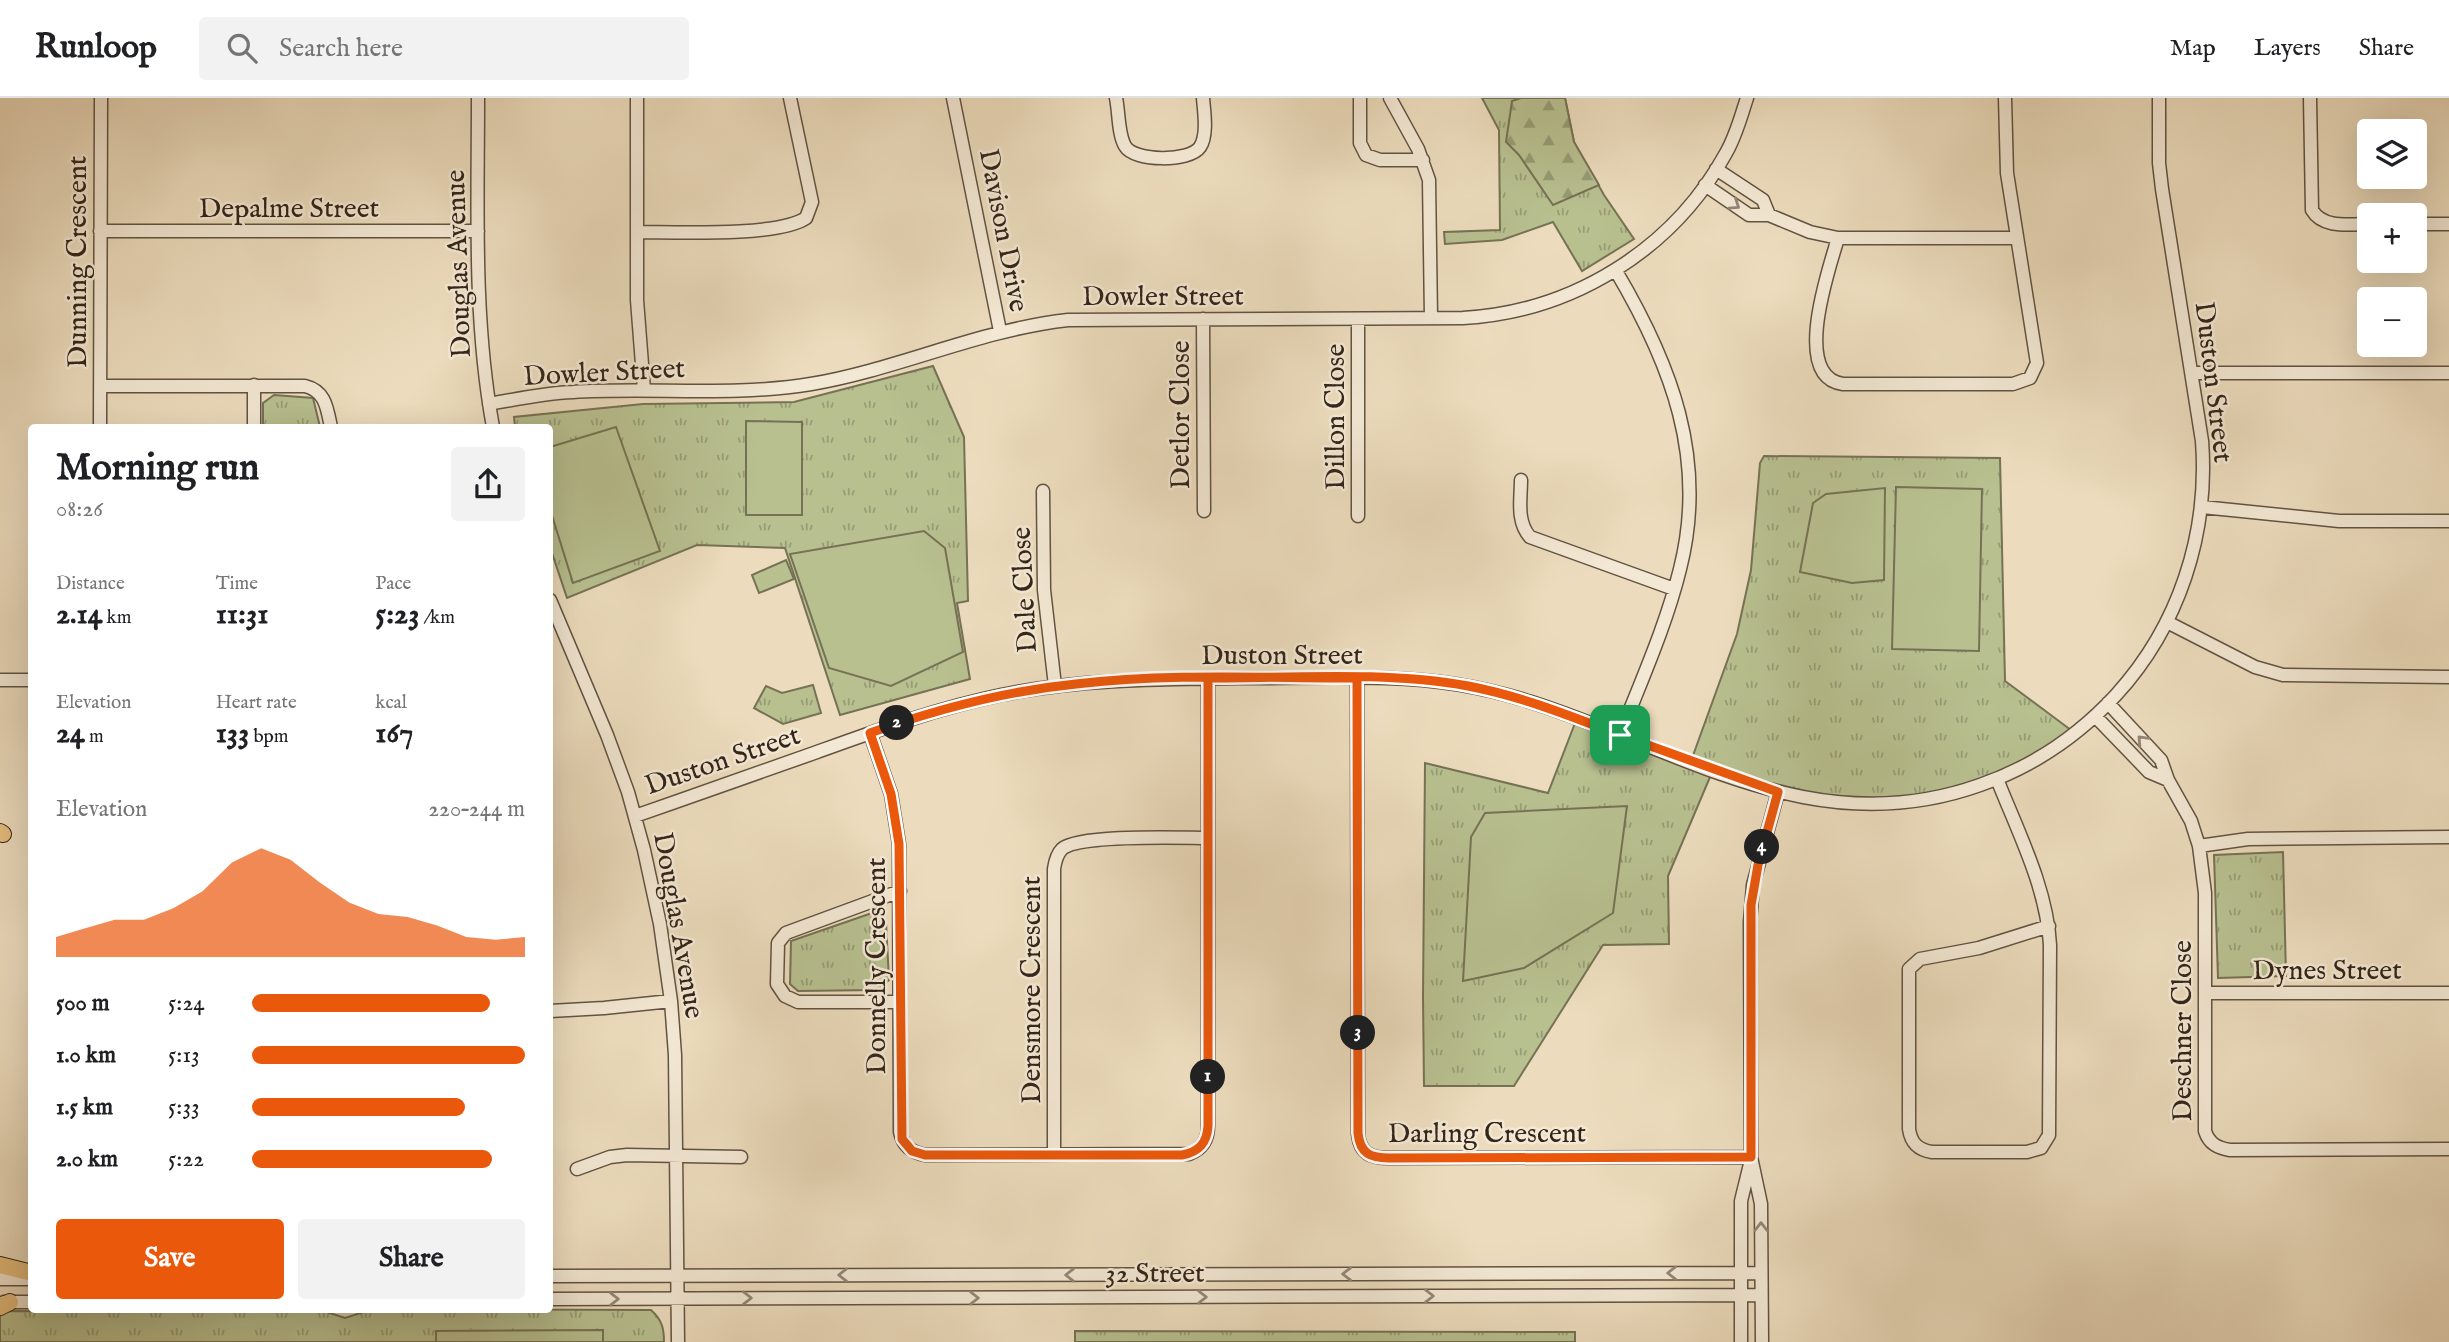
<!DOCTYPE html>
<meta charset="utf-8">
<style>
:root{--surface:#fff;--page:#f2f2f2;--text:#202124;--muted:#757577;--line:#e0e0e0;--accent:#ea580c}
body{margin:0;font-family:"IM FELL English",serif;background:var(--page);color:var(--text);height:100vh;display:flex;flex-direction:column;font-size:26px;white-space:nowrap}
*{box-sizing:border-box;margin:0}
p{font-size:23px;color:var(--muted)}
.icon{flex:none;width:38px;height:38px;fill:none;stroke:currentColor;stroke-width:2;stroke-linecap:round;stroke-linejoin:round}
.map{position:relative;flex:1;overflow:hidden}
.panel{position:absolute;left:28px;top:326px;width:525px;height:889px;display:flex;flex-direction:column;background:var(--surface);border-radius:7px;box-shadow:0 7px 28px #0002}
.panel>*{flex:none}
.tools{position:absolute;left:2357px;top:21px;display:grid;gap:14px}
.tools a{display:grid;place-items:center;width:70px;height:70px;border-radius:7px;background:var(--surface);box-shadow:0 7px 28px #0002;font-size:35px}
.pin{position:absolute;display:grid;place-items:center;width:60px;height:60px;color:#fff;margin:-30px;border-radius:14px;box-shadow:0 4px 10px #0006}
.km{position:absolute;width:35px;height:35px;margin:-18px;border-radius:50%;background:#222;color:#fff;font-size:19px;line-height:35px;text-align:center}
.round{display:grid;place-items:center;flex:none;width:74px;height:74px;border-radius:7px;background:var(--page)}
.head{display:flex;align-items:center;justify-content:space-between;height:119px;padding:0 28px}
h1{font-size:38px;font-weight:700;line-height:52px}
.metrics{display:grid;grid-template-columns:repeat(3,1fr);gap:10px;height:119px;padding:7px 28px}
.metrics div{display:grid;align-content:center}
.metrics b{font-size:30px;font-weight:700}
.metrics small{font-size:19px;font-weight:400}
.metrics p{font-size:19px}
.chart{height:196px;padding:14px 28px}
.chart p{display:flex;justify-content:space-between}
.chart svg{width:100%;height:126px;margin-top:7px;fill:var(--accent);opacity:.7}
.action{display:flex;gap:14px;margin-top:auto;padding:14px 28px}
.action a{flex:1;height:80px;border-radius:7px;background:var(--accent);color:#fff;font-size:28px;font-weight:700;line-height:80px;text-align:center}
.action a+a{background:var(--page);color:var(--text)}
ul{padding:0 28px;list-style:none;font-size:23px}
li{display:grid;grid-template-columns:112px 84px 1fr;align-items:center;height:52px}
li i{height:18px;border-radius:9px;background:var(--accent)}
header{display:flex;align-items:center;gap:42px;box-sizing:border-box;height:98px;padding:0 35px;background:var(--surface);border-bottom:2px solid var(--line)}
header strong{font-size:33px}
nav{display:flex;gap:38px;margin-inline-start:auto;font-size:24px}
.search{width:490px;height:63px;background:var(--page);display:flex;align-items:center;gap:18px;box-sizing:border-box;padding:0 24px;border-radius:7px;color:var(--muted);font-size:26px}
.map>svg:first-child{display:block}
.grass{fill:url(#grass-tufts);stroke:#767255;stroke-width:2}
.forest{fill:url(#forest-firs);stroke:#767255;stroke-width:2}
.garden{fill:#b8c090;stroke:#767255;stroke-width:2}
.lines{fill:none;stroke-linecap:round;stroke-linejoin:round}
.minor-casing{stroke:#615343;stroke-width:15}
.major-casing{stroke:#33251a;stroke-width:18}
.minor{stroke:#f3e8d4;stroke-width:12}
.major{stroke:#e6be7e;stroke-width:16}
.oneway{stroke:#938677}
.route-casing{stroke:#fff;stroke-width:14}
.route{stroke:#ea580c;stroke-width:9}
.labels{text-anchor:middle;stroke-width:5;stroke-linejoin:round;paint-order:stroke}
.street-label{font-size:28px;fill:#33251a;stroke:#f3e8d4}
</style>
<header>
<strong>Runloop</strong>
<div class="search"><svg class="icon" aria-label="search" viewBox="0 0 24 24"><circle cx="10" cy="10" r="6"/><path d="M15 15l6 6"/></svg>Search here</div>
<nav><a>Map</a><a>Layers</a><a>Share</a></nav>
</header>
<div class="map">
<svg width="2449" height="1244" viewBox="0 0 2449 1244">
<defs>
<pattern id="grass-tufts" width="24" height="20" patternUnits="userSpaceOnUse" patternTransform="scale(1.75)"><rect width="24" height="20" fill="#b8c090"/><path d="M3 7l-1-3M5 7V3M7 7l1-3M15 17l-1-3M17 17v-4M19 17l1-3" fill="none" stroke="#969c75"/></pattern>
<pattern id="forest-firs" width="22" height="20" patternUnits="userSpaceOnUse" patternTransform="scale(1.75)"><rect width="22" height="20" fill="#b8c090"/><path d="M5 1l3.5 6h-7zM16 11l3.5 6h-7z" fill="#969c75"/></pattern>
</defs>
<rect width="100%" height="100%" fill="#ecdcbd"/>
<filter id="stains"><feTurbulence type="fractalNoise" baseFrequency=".00286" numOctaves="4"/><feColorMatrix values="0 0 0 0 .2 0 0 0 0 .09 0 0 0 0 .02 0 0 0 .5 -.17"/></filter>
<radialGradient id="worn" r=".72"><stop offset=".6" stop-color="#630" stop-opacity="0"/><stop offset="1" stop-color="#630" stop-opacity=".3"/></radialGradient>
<path class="grass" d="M1482 0H1565L1574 44 1604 97 1634 141 1582 173 1553 124 1502 142 1445 146 1444 134 1500 132 1499 32Z
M933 268 964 339 968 503 957 505 970 581 840 617 785 450 697 447 567 500 550 449V329H515L514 319 643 306 794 304Z
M274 297 313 300 320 329H263V305Z
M1764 358 2000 360 2005 583 2075 635 1974 690 1848 707 1713 672 1668 778 1669 846 1603 847 1514 988H1424L1423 899 1425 665 1548 695 1577 620 1691 663 1737 536 1751 472 1760 365Z
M813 587 821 615 783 626 754 610 766 588 782 595Z
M2283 754 2286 878 2218 880 2214 757Z
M875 814 886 824 889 882 877 892 798 893 790 886 791 843Z
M373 1211 651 1212C662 1222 664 1230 664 1244H0V1218L8 1213 327 1214 345 1220Z
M1075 1233 1575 1234V1244H1075Z"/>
<path class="forest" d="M1521 0H1565L1574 44 1599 87 1553 107 1519 57 1506 44 1512 3Z"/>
<path class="garden" d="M746 323 802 324V417H746Z
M616 329 660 453 573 485 550 411V349Z
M1896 389 1982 391 1979 553 1892 551Z
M1885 390 1884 482 1852 485 1800 474 1813 405 1826 396Z
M924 433 945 450 963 554 891 588 829 570 790 456Z
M786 462 794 481 759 495 752 477Z
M1627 708 1613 815 1524 870 1463 883 1471 739 1485 715Z
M603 1232V1244H436V1233Z"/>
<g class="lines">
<g class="minor-casing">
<path id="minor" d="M478 0C478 110 473 220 493 329
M637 0V202L644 292
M953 0 1000 233
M1116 0C1119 14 1118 36 1125 48 1134 64 1190 64 1200 49 1208 37 1204 13 1203 0
M1360 0V45L1366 57 1380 62H1423
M1390 0 1418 51 1429 82 1431 220
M2310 0 2312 112C2323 131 2350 126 2370 126
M1716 71 1763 102 1769 117
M1705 87 1749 117H1769L1810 134 1838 140H2016
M2415 126H2449
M100 133H478
M637 134C674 134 778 139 806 120L812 104 790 0
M1838 140C1829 171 1791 279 1843 286H2013L2030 280 2037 265 2007 75 2005 0
M1616 173C1671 266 1708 361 1680 471 1666 528 1641 583 1620 637
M1203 221 1204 413
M2192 275H2449
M254 287V329
M100 288H305C326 293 327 311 331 329
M489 306C517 301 545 295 573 294 652 289 733 299 811 286 899 271 979 232 1068 222L1463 220C1572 214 1673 152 1726 55 1736 38 1741 18 1747 0
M100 329 101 0
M1521 382C1521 401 1516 423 1530 439L1674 491
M1043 393 1044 492 1055 588
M2202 409 2339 423H2449
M1358 418V221
M550 502 607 637 628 694 644 752 660 826 671 903 675 957 678 1244
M2167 524 2255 569 2283 577 2449 579
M1357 580 1358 1036C1360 1056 1371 1060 1389 1060L1751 1059
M0 582H32
M2108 605 2161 662 2168 682 2191 723 2199 748 2205 795V1033C2209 1046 2218 1050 2230 1052L2449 1051
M2095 618 2149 674 2168 682
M870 635 891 696 899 746 900 1034C903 1048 911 1054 925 1057L1189 1056C1202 1051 1208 1042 1208 1028V580
M1997 681C2018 734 2047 790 2050 847L2049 1037 2041 1050 2027 1054H1932C1918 1052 1911 1045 1909 1031V871L1920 861 1979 850 2049 828
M635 718C696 697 757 675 817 654 878 632 938 610 1001 597 1080 581 1159 581 1239 580 1288 580 1337 579 1386 580 1435 581 1484 589 1531 604 1682 652 1815 746 1980 687 2032 669 2079 637 2116 597 2179 528 2209 436 2202 343L2162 91 2159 65V0
M2199 748 2248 741 2449 739
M2205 895H2449
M899 904H798L785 898 777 886 778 845 786 835 900 793
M550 913 604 910 671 903
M1054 1056V771C1055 764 1057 756 1062 751 1080 736 1181 740 1207 740
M577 1071 610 1059 627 1057 741 1059
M550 1178 1761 1175
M0 1181H32
M550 1201 1761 1197
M4 1204H32
M1741 1244V1103L1751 1062
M1762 1244 1761 1106 1751 1059 1750 824 1753 787 1778 694"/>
</g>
<g class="major-casing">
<path id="major" d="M0 734 3 736
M0 1167 32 1175
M0 1209 10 1204"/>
</g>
<use href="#minor" class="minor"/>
<use href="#major" class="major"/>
</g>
<defs><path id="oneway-chevron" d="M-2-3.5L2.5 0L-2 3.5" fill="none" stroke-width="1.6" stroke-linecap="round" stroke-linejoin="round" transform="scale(1.75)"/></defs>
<g class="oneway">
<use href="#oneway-chevron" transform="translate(1735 107) rotate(34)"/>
<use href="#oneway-chevron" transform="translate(2142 642) rotate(-133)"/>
<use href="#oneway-chevron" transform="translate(1761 1129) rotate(-90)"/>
<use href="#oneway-chevron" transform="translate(1672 1175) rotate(180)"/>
<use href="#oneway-chevron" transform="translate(1347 1176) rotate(180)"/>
<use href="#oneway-chevron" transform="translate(843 1177) rotate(180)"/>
<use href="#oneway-chevron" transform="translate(1070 1177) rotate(180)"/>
<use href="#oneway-chevron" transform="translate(1429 1198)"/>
<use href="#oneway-chevron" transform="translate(1202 1199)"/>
<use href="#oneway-chevron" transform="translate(747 1200)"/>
<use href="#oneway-chevron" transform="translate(974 1200)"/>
<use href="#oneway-chevron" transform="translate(614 1201)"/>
</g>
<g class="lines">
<g class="route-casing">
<path id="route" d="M1620 637C1570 618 1521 598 1468 588 1385 573 1293 580 1208 580V1028C1207 1045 1199 1054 1182 1057H925L912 1053 902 1041 899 746 891 696 870 635C937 611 1005 593 1076 586 1168 575 1264 580 1357 580L1358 1035C1360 1056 1371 1060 1389 1060L1751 1059V807L1758 767 1778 694 1620 637"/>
</g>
<use href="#route" class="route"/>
</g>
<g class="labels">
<g class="street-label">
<text x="289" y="119">Depalme Street</text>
<text transform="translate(1005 132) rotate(79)" y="10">Davison Drive</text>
<text transform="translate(76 164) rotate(-90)" y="10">Dunning Crescent</text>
<text transform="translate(457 166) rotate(-92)" y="10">Douglas Avenue</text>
<text x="1163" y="207">Dowler Street</text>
<text transform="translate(604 273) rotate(-3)" y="10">Dowler Street</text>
<text transform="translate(2215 284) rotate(83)" y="10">Duston Street</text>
<text transform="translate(1179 317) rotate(-90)" y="10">Detlor Close</text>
<text transform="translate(1334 319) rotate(-90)" y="10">Dillon Close</text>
<text transform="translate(1023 492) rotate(-93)" y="10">Dale Close</text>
<text x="1282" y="566">Duston Street</text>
<text transform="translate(722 661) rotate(-19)" y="10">Duston Street</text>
<text transform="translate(680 827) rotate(80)" y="10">Douglas Avenue</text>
<text transform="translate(875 868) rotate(-90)" y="10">Donnelly Crescent</text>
<text x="2327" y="881">Dynes Street</text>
<text transform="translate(1030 892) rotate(-90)" y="10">Densmore Crescent</text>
<text transform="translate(2181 933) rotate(-90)" y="10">Deschner Close</text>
<text x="1487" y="1044">Darling Crescent</text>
<text x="1155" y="1184">32 Street</text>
</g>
</g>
<rect width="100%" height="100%" filter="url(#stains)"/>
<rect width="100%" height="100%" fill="url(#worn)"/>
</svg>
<div class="tools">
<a><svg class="icon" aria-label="layers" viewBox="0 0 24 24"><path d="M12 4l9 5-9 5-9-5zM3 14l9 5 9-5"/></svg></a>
<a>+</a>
<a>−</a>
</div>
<div class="pin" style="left:1620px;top:637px;background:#1e9e55"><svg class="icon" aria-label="arrive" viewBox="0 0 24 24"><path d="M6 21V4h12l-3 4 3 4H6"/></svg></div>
<b class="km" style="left:1208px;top:979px">1</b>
<b class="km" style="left:897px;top:625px">2</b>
<b class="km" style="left:1358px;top:935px">3</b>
<b class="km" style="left:1762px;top:749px">4</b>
<section class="panel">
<div class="head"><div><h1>Morning run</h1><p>08:26</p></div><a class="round"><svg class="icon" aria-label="share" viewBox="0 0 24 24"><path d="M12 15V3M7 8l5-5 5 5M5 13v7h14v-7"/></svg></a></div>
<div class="metrics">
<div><p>Distance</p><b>2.14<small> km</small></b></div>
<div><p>Time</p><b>11:31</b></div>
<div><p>Pace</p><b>5:23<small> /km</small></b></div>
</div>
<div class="metrics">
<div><p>Elevation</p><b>24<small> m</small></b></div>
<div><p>Heart rate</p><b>133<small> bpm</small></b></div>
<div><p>kcal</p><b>167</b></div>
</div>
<div class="chart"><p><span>Elevation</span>220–244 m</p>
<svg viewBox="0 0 160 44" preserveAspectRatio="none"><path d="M0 44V37L10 34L20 31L30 31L40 27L50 21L60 11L70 6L80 10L90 18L100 25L110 29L120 30L130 33L140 37L150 38L160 37V44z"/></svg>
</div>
<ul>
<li><b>500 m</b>5:24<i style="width:87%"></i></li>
<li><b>1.0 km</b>5:13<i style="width:100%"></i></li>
<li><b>1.5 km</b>5:33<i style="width:78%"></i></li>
<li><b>2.0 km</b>5:22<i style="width:88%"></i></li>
</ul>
<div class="action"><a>Save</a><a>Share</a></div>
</section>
</div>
